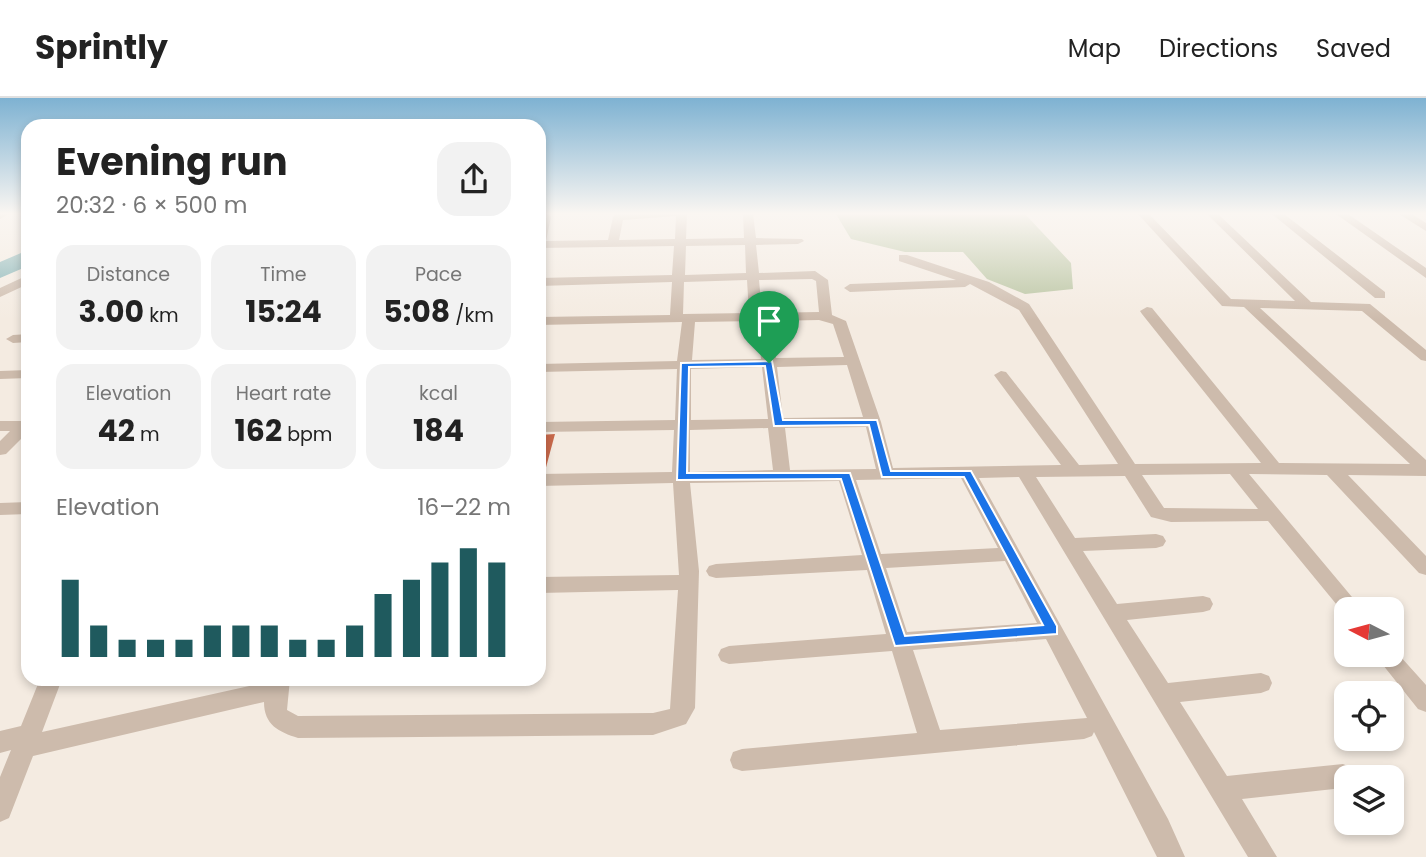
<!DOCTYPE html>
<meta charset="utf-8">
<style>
:root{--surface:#fff;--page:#f2f2f2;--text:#222;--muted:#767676;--line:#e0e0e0;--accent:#1f5a5e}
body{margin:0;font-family:Poppins,sans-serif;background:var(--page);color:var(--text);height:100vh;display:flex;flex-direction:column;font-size:26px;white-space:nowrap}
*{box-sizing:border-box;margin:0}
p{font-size:23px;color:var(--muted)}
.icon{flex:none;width:38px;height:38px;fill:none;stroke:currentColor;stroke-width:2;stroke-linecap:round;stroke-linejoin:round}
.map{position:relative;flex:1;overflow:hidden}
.details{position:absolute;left:21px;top:21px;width:525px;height:567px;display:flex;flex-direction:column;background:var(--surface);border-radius:21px;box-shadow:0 4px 10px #0003}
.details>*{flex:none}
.needle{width:46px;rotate:276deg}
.tools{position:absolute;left:1334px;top:499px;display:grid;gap:14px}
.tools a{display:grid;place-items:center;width:70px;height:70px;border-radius:14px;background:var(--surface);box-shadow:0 4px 10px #0003;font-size:35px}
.pin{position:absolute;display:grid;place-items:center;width:60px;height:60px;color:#fff;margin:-72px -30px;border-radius:50% 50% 50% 0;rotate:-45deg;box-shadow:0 0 7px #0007}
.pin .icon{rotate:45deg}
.round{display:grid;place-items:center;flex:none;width:74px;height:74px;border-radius:21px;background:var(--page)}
.summary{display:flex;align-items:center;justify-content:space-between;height:119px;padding:0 35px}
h1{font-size:38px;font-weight:700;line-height:52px}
.metrics{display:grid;grid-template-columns:repeat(3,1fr);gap:10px;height:119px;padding:7px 35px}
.metrics div{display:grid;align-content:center;border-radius:18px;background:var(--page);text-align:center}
.metrics b{font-size:30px;font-weight:700}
.metrics small{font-size:19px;font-weight:400}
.metrics p{font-size:19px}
.chart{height:196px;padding:14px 35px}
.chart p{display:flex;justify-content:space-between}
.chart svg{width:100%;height:126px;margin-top:7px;stroke:var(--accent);stroke-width:6}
header{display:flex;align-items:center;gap:42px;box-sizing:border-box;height:98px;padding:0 35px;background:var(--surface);border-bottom:2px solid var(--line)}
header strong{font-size:33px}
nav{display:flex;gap:38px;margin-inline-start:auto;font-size:24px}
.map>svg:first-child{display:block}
.green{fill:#b8c4a0}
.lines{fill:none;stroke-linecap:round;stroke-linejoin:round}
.river{fill:#7fb0b2;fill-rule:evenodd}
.building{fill:#c8694b}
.minor{fill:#cdbbac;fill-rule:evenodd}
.route{fill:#1a73e8;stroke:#fff;stroke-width:2;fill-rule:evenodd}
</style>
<header>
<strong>Sprintly</strong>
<nav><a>Map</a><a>Directions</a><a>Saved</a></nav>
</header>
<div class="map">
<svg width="1426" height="759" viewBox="0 0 1426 759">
<rect width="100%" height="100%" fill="#f4ebe1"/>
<path class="green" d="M836 116H1025L1071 165 1073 191 1025 196 987 181 963 154H905L851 141Z"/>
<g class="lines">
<path class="river" d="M28 152V168L0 180V164Z"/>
</g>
<path class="building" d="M555 336 545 373H539V337Z"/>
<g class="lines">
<path class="minor" d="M0 116H9L0 121Z
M539 116H549L551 119 546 143 608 142 613 119 616 116H687L686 141 744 140 743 116H753L756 140 802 141 804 143 798 146 756 147 759 175 815 173 828 182 832 217 846 223 881 324 893 370 1061 367 994 277 1001 273 1006 274 1079 367 1118 366 1019 212 970 186 965 189 850 194 844 190 850 186 956 182 899 163V157H907L989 184 1029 206 1135 366 1261 365 1142 216 1140 213 1147 209 1152 210 1279 365 1410 366 1244 209 1222 208 1138 116H1149L1231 201 1295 203 1207 116H1218L1311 204 1370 206 1426 252V263L1421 262 1362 213 1260 210 1426 362V378L1348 377 1426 458V477L1419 475 1327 377 1249 376 1357 505 1360 511H1346V518L1268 423 1171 424 1151 419 1125 378 1036 379 1075 440 1156 436 1163 438 1166 443 1163 448 1156 450 1083 453 1117 506 1203 498 1210 500 1213 506 1210 512 1203 514 1127 522 1168 585 1261 575 1269 578 1272 585 1269 592 1261 595 1180 604 1227 678 1343 666 1352 670 1355 679H1346V689L1343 690 1242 701 1277 759H1248L1019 379 979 380 1168 721 1185 759H1157L1094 634 1092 638 1084 641 742 673 733 670 730 662 733 654 742 651 917 635 892 553 729 566 721 563 718 557 721 551 729 548 886 536 867 472 716 480 709 478 706 473 709 468 716 466 862 457 839 383 690 385 699 473 695 610 686 626 653 637 298 640C279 634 264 627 264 604L33 658 9 720 0 724V679L11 652 0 655V633L21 628 40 581H62L42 634 267 584 268 581H290L287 612 298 618 653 615 670 611 678 492 539 495V479L679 477 673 385 539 388V376L672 374 674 332 539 334V324L675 322 677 271 539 274V266L677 263 682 224 539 227V219L670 217 672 184 539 188V180L672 177 674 148 539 150ZM676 118 675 141 619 142 623 122ZM745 147 746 175 685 177 686 148ZM812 181 816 183 819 214 762 215 759 182ZM747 182 749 215 683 216 684 184ZM819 222 833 226 844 259 776 260 771 223ZM758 223 761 261 692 262 695 224ZM847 267 863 319 783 320 777 269ZM762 269 768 321 691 322V271ZM866 329 876 371 790 372 785 330ZM768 330 773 372 690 374V332ZM1230 376 1258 411 1164 410 1142 377ZM961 380 998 450 881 456 856 382ZM1005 463 1037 525 907 534 886 470ZM1046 541 1087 620 940 632 913 552Z
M1272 116H1284L1385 194V200H1375Z
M1336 116H1348L1426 170V180Z
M1399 116H1412L1426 125V133Z
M28 177V186L0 199V190Z
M28 236V244L13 245 6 241 13 237Z
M28 272V280L0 281V273Z
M28 320V334L6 356 0 357V343L10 333H0V323H21Z
M28 404V416L0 417V405Z
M1391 548 1426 587V614L1418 611 1379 562 1376 556H1391Z"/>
</g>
<linearGradient id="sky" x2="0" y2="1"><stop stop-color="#7eb2d2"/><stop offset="0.52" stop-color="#faf6f2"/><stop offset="1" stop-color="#faf6f2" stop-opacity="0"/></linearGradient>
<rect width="1426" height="222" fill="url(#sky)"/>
<path class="route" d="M772 263 783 322H877L891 373H971L1057 528V536L895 548 841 381 677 382 681 265ZM765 268 774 328 869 327 882 379H964L1043 527 905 538 850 375H687L689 269Z"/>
</svg>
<div class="tools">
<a><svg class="needle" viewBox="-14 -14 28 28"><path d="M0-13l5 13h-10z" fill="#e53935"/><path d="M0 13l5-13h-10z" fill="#767676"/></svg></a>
<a><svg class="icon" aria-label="locate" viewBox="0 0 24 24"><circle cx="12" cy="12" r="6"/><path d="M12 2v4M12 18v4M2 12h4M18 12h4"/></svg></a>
<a><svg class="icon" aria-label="layers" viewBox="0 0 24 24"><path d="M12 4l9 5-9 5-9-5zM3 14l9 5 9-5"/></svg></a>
</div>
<div class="pin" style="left:769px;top:265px;background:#1e9e55"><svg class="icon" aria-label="arrive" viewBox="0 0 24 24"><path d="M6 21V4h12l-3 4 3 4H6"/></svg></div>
<section class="details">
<div class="summary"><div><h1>Evening run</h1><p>20:32 · 6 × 500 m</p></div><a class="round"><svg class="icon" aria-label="share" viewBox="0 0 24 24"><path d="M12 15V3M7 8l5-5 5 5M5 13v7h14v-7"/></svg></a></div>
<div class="metrics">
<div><p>Distance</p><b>3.00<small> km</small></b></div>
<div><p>Time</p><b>15:24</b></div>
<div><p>Pace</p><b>5:08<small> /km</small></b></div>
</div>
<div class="metrics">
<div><p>Elevation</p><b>42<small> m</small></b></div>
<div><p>Heart rate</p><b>162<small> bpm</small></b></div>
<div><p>kcal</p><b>184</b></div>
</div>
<div class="chart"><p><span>Elevation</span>16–22 m</p>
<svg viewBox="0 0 160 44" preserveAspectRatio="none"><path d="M5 44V17M15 44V33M25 44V38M35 44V38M45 44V38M55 44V33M65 44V33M75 44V33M85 44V38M95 44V38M105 44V33M115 44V22M125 44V17M135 44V11M145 44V6M155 44V11"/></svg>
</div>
</section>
</div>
